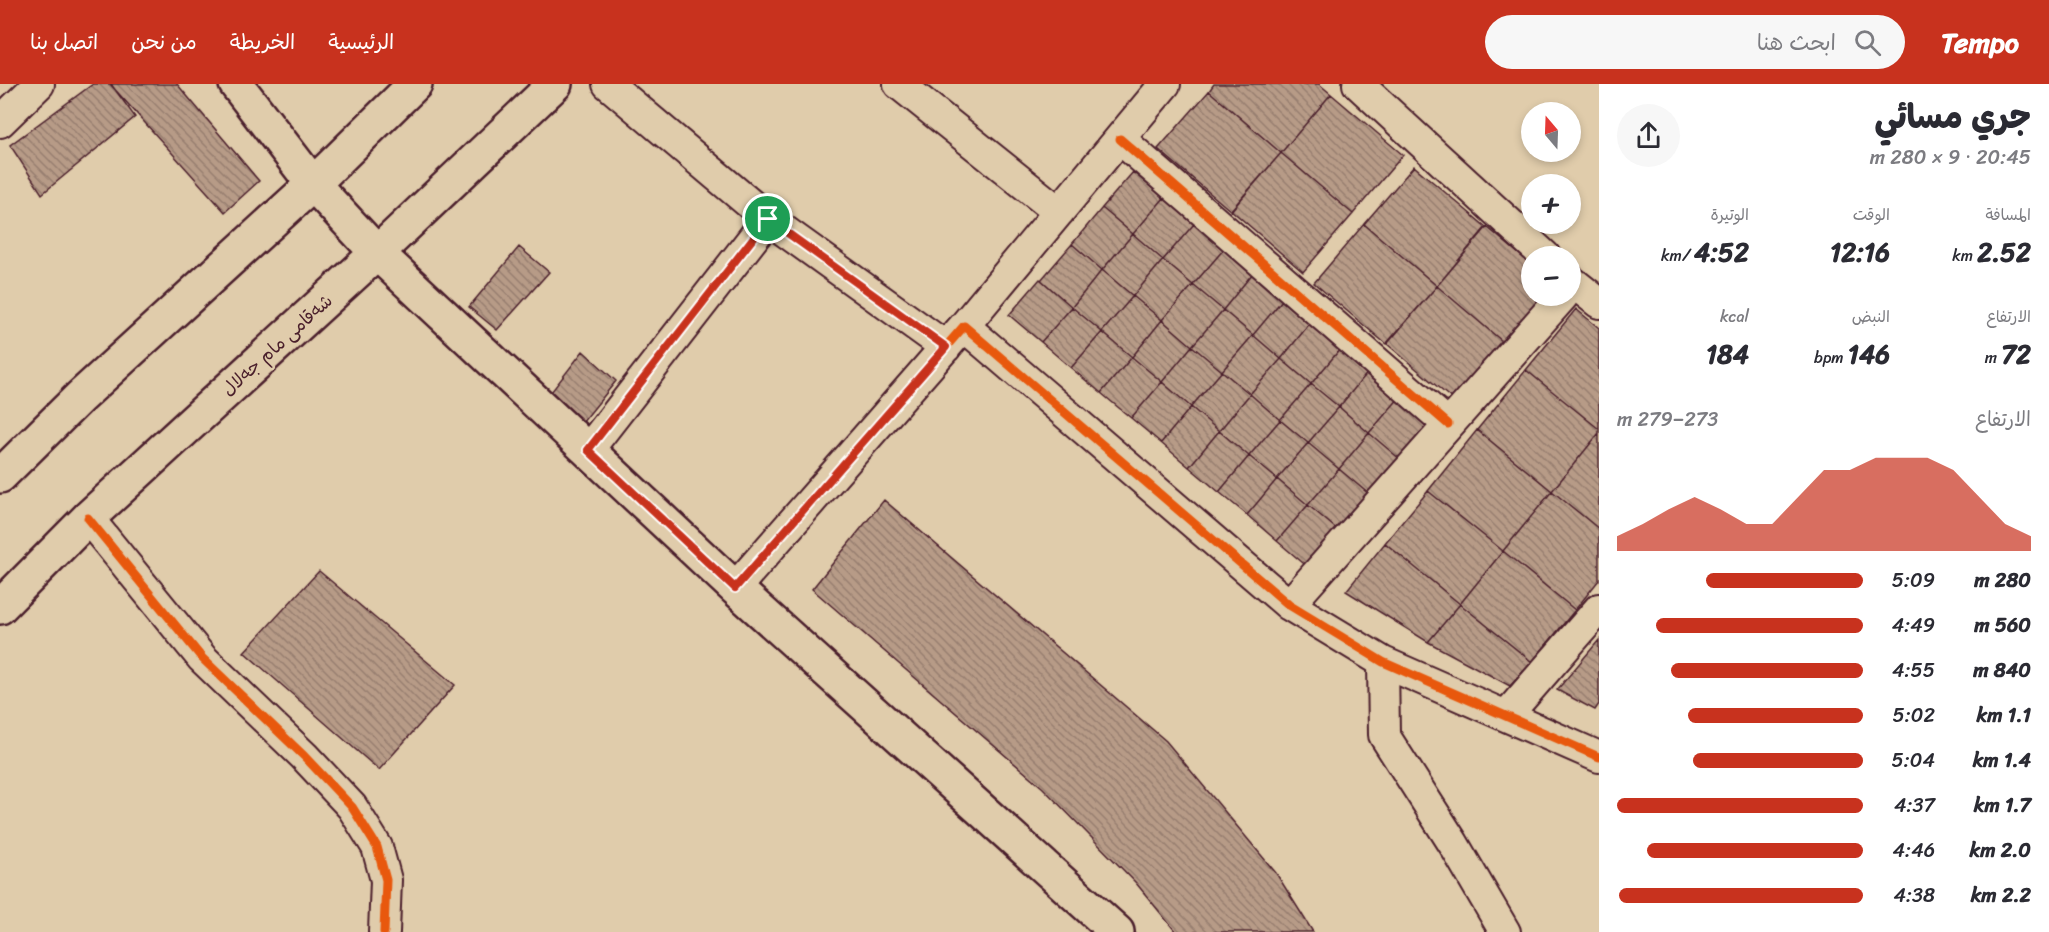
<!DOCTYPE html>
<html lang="ar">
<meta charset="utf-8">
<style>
:root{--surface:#fff;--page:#f7f7f7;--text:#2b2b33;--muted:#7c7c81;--accent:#c8321e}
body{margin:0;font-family:Sriracha,"Playpen Sans Arabic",sans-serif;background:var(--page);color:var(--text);direction:rtl;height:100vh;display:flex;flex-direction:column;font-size:22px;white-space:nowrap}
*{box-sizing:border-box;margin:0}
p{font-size:20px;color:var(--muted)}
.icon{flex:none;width:33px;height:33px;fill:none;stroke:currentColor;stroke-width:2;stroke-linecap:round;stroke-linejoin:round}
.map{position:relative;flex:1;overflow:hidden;direction:ltr}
.side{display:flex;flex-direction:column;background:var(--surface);width:450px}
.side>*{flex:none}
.needle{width:39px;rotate:341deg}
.buttons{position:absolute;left:1521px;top:18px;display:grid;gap:12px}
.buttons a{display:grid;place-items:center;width:60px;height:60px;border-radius:50%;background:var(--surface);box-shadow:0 3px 9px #0003;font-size:30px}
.pin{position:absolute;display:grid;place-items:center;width:51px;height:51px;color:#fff;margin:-26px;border:3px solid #fff;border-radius:50%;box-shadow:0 2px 6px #0007}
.round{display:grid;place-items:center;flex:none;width:63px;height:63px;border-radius:32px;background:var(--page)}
.headline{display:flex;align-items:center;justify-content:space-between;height:102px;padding:0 18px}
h1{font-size:33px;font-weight:800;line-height:45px}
.metrics{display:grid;grid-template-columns:repeat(3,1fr);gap:9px;height:102px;padding:6px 18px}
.metrics div{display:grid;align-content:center}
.metrics b{font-size:26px;font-weight:800}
.metrics small{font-size:16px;font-weight:400}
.metrics p{font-size:16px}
.chart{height:168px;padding:12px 18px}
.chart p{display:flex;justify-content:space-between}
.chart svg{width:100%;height:108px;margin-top:6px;fill:var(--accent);opacity:.7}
ul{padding:0 18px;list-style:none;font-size:20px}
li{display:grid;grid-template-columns:96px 72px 1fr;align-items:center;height:45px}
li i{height:15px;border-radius:8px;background:var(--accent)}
header{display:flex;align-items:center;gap:36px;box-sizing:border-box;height:84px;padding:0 30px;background:var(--accent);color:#fff}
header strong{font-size:28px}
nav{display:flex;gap:33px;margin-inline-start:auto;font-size:21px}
.search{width:420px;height:54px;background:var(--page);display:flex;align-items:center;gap:15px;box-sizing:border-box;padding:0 21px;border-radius:33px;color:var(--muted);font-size:22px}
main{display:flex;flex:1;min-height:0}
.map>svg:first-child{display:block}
.building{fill:url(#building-back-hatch);stroke:#4a1f2b;stroke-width:1.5}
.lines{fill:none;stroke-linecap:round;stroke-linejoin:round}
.street-casing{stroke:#4a1f2b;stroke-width:34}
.secondary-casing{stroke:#4a1f2b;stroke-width:38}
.highway-casing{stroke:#4a1f2b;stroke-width:38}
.street{stroke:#e0ccab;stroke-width:30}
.secondary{stroke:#e0ccab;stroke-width:33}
.highway{stroke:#e0ccab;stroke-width:33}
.cycleway-casing{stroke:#e0ccab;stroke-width:13}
.cycleway{stroke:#e8590c;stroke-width:9}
.route-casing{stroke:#fff;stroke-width:12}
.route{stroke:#c8321e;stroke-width:8}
.labels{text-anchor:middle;stroke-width:5;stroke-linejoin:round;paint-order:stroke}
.street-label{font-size:18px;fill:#4a1f2b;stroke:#e0ccab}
</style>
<header>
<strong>Tempo</strong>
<div class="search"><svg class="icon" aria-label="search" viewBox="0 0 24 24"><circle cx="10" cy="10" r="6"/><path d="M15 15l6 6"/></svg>ابحث هنا</div>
<nav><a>الرئيسية</a><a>الخريطة</a><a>من نحن</a><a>اتصل بنا</a></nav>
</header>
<main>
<section class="side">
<div class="headline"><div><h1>جري مسائي</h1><p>20:45 · 9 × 280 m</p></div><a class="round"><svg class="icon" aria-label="share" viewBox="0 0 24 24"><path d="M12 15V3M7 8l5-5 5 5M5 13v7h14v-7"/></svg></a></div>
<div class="metrics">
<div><p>المسافة</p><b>2.52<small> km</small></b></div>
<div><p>الوقت</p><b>12:16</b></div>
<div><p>الوتيرة</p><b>4:52<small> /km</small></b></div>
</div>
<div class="metrics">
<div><p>الارتفاع</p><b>72<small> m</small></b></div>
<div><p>النبض</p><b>146<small> bpm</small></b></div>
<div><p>kcal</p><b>184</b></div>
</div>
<div class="chart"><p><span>الارتفاع</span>273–279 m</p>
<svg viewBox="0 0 160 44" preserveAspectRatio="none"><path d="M0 44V38L10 33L20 27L30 22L40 27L50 33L60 33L70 22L80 11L90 11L100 6L110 6L120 6L130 11L140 22L150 33L160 38V44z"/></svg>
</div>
<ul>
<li><b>280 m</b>5:09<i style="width:64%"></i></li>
<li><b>560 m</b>4:49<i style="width:84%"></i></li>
<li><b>840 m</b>4:55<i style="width:78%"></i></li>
<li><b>1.1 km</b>5:02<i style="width:71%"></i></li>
<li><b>1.4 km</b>5:04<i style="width:69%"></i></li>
<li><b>1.7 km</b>4:37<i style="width:100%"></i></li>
<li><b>2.0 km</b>4:46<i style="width:88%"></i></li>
<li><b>2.2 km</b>4:38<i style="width:99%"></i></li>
</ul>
</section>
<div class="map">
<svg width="1599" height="848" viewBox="0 0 1599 848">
<defs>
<pattern id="building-back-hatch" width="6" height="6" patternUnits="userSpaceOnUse" patternTransform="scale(1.5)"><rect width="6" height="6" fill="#b79b87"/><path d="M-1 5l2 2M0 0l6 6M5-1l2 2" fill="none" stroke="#977e6f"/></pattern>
</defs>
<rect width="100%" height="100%" fill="#e0ccab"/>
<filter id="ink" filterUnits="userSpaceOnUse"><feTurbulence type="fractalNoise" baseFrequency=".0167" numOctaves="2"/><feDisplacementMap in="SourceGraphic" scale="12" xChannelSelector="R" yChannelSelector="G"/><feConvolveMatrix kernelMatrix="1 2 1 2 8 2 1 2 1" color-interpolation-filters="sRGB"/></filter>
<g filter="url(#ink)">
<path class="building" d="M93 0H111L135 33 42 110 10 61Z
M110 0H177L259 97 225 128Z
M1214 0H1319L1331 10 1281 69 1209 7Z
M1209 7 1281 69 1231 127 1158 65Z
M1331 10 1403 71 1353 130 1281 69Z
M1281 69 1353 130 1303 188 1231 126Z
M1414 82 1486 143 1437 202 1364 140Z
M1133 88 1164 114 1133 150 1102 124Z
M1164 114 1194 140 1163 176 1133 150Z
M1102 124 1133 150 1102 186 1072 160Z
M1194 140 1224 165 1193 201 1163 176Z
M1364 140 1437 202 1386 260 1314 199Z
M1487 143 1532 181V212H1553L1509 263 1437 202Z
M1133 150 1163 176 1133 212 1102 186Z
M1072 160 1102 186 1072 223 1041 196Z
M519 163 549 188 497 246 469 223Z
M1224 165 1253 189 1223 226 1193 201Z
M1163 176 1193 201 1162 236 1133 212Z
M1102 186 1133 212 1102 248 1072 223Z
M1253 189 1283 215 1253 251 1223 226Z
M1040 195 1072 223 1041 258 1009 231Z
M1193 201 1223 226 1192 262 1162 236Z
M1437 202 1509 263 1459 321 1387 260Z
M1133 212 1162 236 1132 273 1102 248Z
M1283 215 1311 238 1281 275 1253 251Z
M1072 223 1102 248 1071 284 1041 258Z
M1576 225 1599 244V345L1526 286Z
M1223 226 1253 251 1222 287 1192 262Z
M1162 236 1192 262 1162 298 1132 273Z
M1311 238 1341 264 1311 300 1281 275Z
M1102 248 1132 273 1101 309 1071 284Z
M1253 251 1281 275 1250 310 1222 287Z
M1192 262 1222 287 1191 323 1162 298Z
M1341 264 1369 287 1339 323 1311 300Z
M583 267 616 297 582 339 548 312Z
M1132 273 1162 298 1131 334 1101 309Z
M1281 275 1311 300 1280 336 1250 310Z
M1526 286 1599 345V349L1552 407 1477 346Z
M1222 287 1250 310 1219 347 1191 323Z
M1369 287 1400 313 1369 349 1339 323Z
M1162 298 1191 323 1161 359 1131 334Z
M1311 300 1339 323 1308 359 1280 336Z
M1250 310 1280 336 1249 372 1219 347Z
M1400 313 1432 340 1401 376 1369 349Z
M1191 323 1219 347 1189 383 1161 359Z
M1339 323 1369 349 1339 385 1308 359Z
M1280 336 1308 359 1277 395 1249 372Z
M1477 346 1552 407 1503 467 1428 407Z
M1219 347 1249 372 1219 408 1189 383Z
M1369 349 1401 376 1370 411 1339 385Z
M1599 349V445L1552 407Z
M1308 359 1339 385 1308 421 1277 395Z
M1249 372 1277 395 1247 431 1219 408Z
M1339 385 1370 411 1340 448 1308 421Z
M1277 395 1308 421 1277 457 1247 431Z
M1428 407 1503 467 1460 520 1385 459Z
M1552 407 1599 445V496L1575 526 1503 467Z
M884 416 1166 657 1276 789 1313 848H1176L1136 799 1043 704 812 505Z
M1308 421 1340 448 1309 484 1277 457Z
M1385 459 1460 520 1428 558 1346 507Z
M1503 467 1575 526 1532 578 1460 520Z
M319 487 455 601 379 686 244 568Z
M1460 520 1532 578 1510 602 1428 558Z
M1599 556V620L1595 626 1557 606Z"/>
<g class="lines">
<g class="street-casing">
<path id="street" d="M608 0 768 135 946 263
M899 0 1059 128
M1358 0 1545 172
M0 38 39 0
M1120 55 1448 340
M1570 196 1599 219
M964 242 1165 0
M588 366 768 135
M88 434 202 574 304 672 352 723 377 763 386 796 384 848
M735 504 964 242 1289 521 1383 578 1599 673
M1289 521 1563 212
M1383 578 1384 651 1453 759 1505 848
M1506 632 1599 525"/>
</g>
<g class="secondary-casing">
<path id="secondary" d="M236 0 313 100
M377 169 735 504 1117 848"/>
</g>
<g class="highway-casing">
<path id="highway" d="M313 100 377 169
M0 392 80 313 313 100 415 0
M0 523 88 434 377 169 555 0"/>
</g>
<use href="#street" class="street"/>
<use href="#secondary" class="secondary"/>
<use href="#highway" class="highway"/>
<g class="cycleway-casing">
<path id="cycleway" d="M1120 55 1448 340
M88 434 202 574 304 672 352 723 377 763 386 796 384 848
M735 504 964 242 1289 521 1383 578 1599 673"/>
</g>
<use href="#cycleway" class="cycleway"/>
</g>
</g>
<g class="lines" filter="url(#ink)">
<g class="route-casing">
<path id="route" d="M768 135 946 263 735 504 588 366Z"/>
</g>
<use href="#route" class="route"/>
</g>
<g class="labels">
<g class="street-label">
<text transform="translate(277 261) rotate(-42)" y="6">شەقامی مام جەلال</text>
</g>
</g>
</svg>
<div class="buttons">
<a><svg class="needle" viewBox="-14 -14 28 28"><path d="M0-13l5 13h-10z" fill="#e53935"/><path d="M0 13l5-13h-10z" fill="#7c7c81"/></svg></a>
<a>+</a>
<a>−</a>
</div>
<div class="pin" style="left:768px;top:135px;background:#1e9e55"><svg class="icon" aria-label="arrive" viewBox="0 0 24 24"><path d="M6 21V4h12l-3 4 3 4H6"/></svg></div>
</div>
</main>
